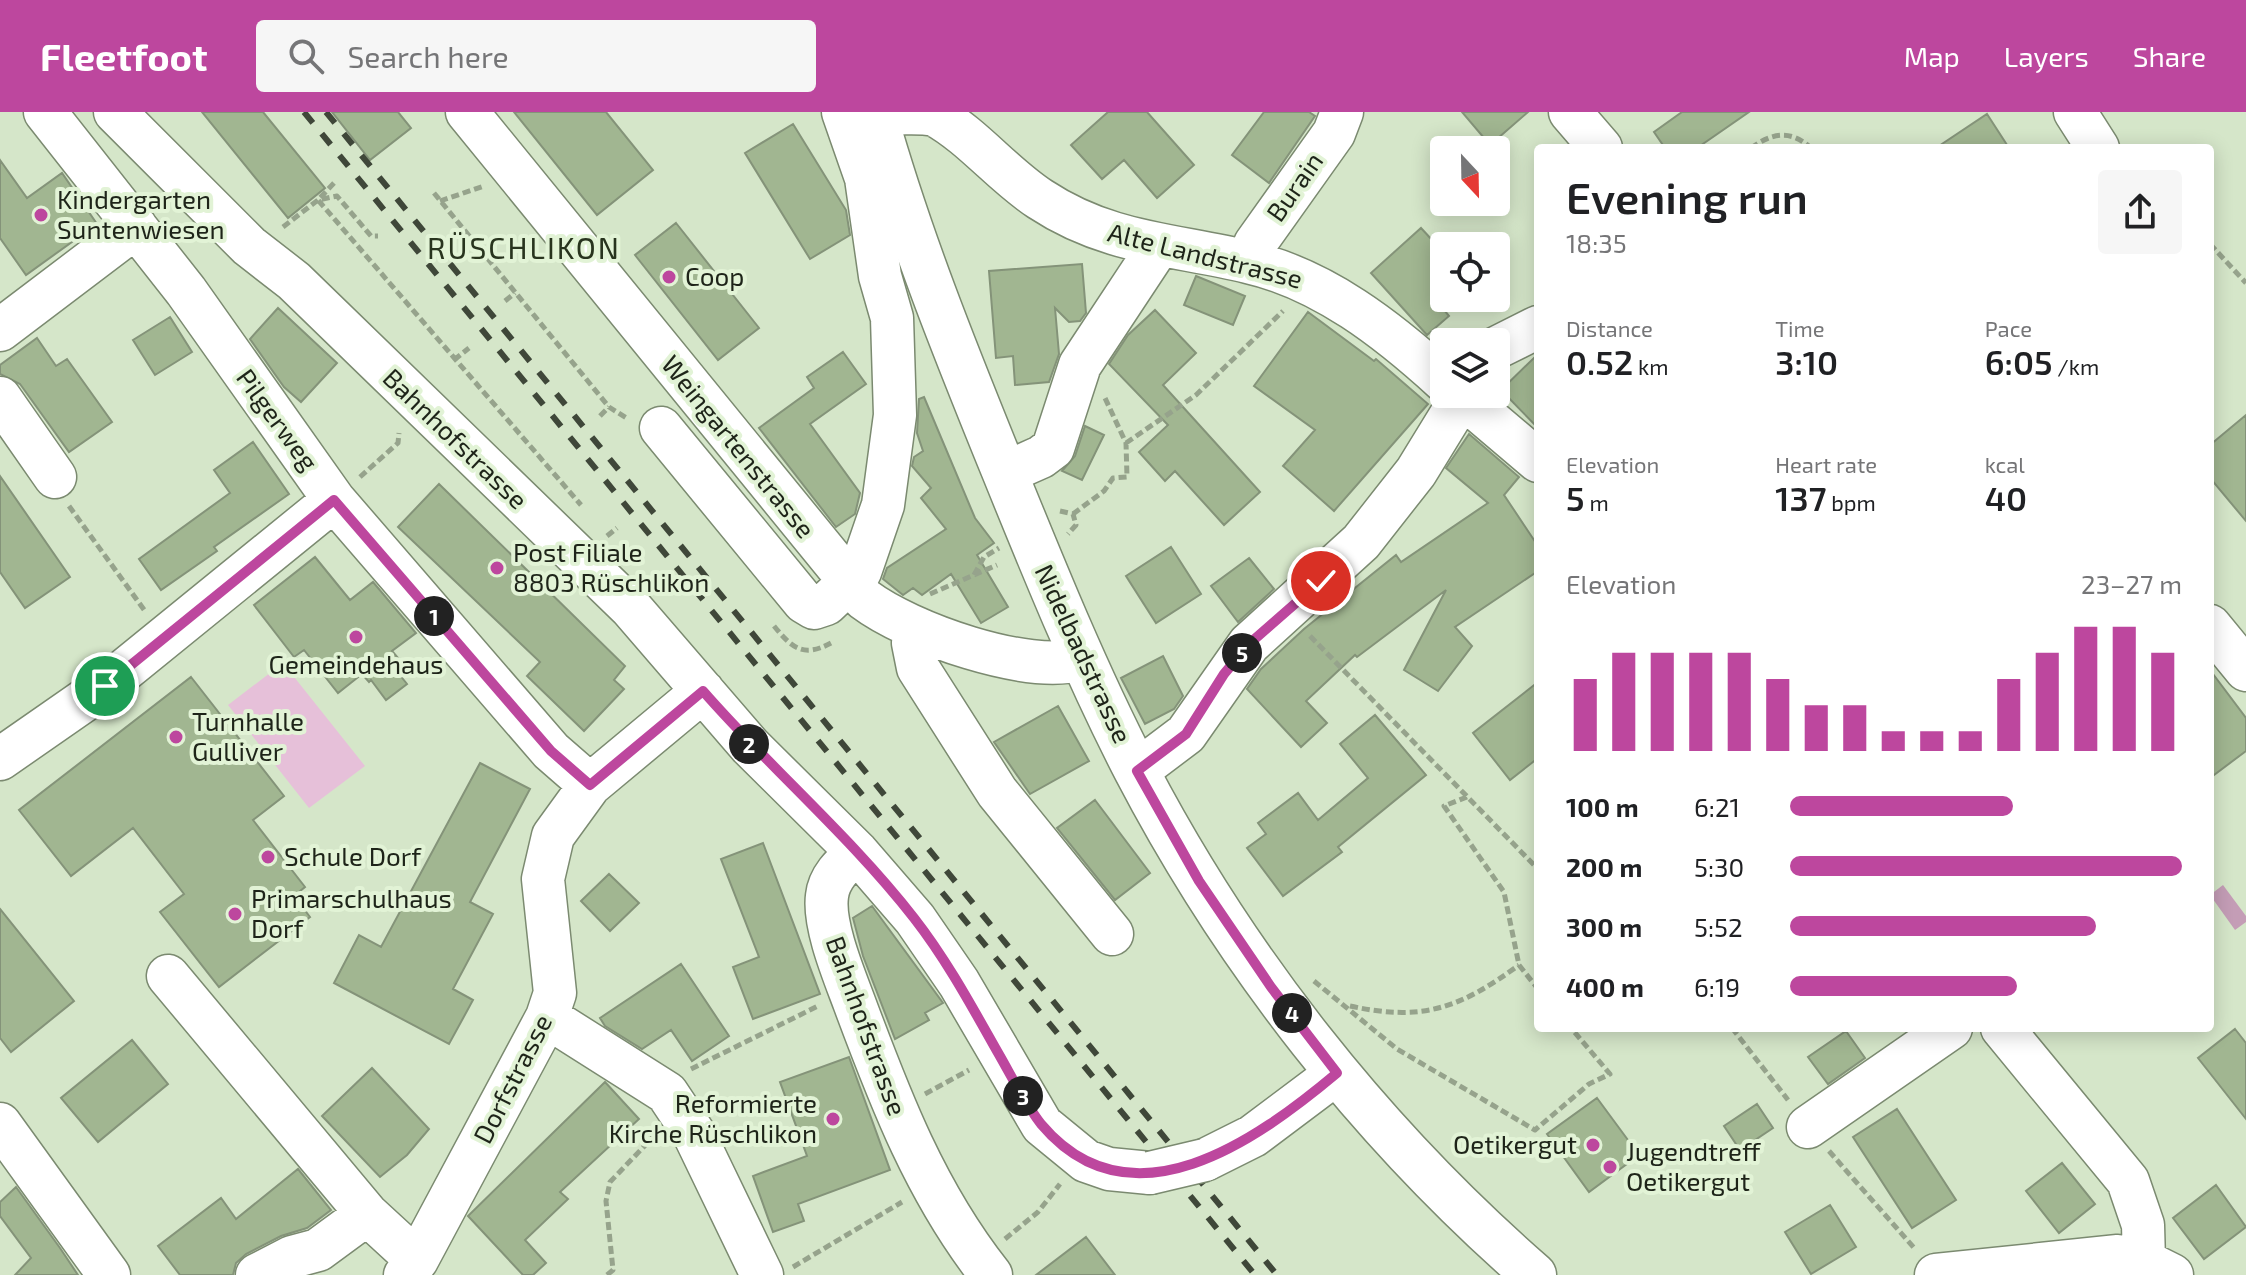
<!DOCTYPE html>
<meta charset="utf-8">
<style>
:root{--surface:#fff;--page:#f6f6f6;--text:#202124;--muted:#757577;--accent:#bd479e}
body{margin:0;font-family:"Exo 2",sans-serif;background:var(--page);color:var(--text);height:100vh;display:flex;flex-direction:column;font-size:30px;white-space:nowrap}
*{box-sizing:border-box;margin:0}
p{font-size:26px;color:var(--muted)}
.icon{flex:none;width:44px;height:44px;fill:none;stroke:currentColor;stroke-width:2;stroke-linecap:round;stroke-linejoin:round}
.map{position:relative;flex:1;overflow:hidden}
.details{position:absolute;left:1534px;top:32px;width:680px;height:888px;display:flex;flex-direction:column;background:var(--surface);border-radius:8px;box-shadow:0 4px 20px #0003}
.details>*{flex:none}
.needle{width:52px;rotate:158deg}
.fabs{position:absolute;left:1430px;top:24px;display:grid;gap:16px}
.fabs a{display:grid;place-items:center;width:80px;height:80px;border-radius:8px;background:var(--surface);box-shadow:0 4px 20px #0003;font-size:40px}
.pin{position:absolute;display:grid;place-items:center;width:68px;height:68px;color:#fff;margin:-34px;border:4px solid #fff;border-radius:50%;box-shadow:0 2px 8px #0007}
.km{position:absolute;width:40px;height:40px;margin:-20px;border-radius:50%;background:#222;color:#fff;font-size:22px;line-height:40px;text-align:center}
.round{display:grid;place-items:center;flex:none;width:84px;height:84px;border-radius:8px;background:var(--page)}
.headline{display:flex;align-items:center;justify-content:space-between;height:136px;padding:0 32px}
h1{font-size:44px;font-weight:600;line-height:60px}
.figures{display:grid;grid-template-columns:repeat(3,1fr);gap:12px;height:136px;padding:8px 32px}
.figures div{display:grid;align-content:center}
.figures b{font-size:34px;font-weight:600}
.figures small{font-size:22px;font-weight:400}
.figures p{font-size:22px}
.chart{height:224px;padding:16px 32px}
.chart p{display:flex;justify-content:space-between}
.chart svg{width:100%;height:144px;margin-top:8px;stroke:var(--accent);stroke-width:6}
ul{padding:0 32px;list-style:none;font-size:26px}
li{display:grid;grid-template-columns:128px 96px 1fr;align-items:center;height:60px}
li i{height:20px;border-radius:10px;background:var(--accent)}
header{display:flex;align-items:center;gap:48px;box-sizing:border-box;height:112px;padding:0 40px;background:var(--accent);color:#fff}
header strong{font-size:38px}
nav{display:flex;gap:44px;margin-inline-start:auto;font-size:28px}
.search{width:560px;height:72px;background:var(--page);display:flex;align-items:center;gap:20px;box-sizing:border-box;padding:0 28px;border-radius:8px;color:var(--muted);font-size:30px}
.map>svg:first-child{display:block}
.green{fill:#e6c0d9}
.water{fill:#c49db6}
.building{fill:#a1b691;stroke:#849379;stroke-width:2}
.lines{fill:none;stroke-linecap:round;stroke-linejoin:round}
.minor-casing{stroke:#7b8a70;stroke-width:45}
.major-casing{stroke:#7b8a70;stroke-width:47}
.path{stroke:#96a38c;stroke-width:5;stroke-dasharray:8 4;stroke-linecap:butt}
.minor{stroke:#fff;stroke-width:42}
.major{stroke:#fff;stroke-width:44}
.rail{stroke:#3f4739;stroke-width:6;stroke-dasharray:14 14;stroke-linecap:butt}
.minor-bridge-casing{stroke:#7b8a70;stroke-width:45;stroke-linecap:butt}
.minor-bridge{stroke:#fff;stroke-width:42}
.route-casing{stroke:#fff;stroke-width:16}
.route{stroke:#bd479e;stroke-width:10}
.poi-dot{fill:#bd479e;stroke:#e2f3d6;stroke-width:3}
.labels{text-anchor:middle;stroke-width:8;stroke-linejoin:round;paint-order:stroke}
.street-label{font-size:26px;fill:#1e2419;stroke:#e2f3d6}
.poi-label{font-size:26px;fill:#1e2419;stroke:#e2f3d6;text-anchor:start}
.quarter-label{font-size:30px;letter-spacing:2px;fill:#28341e;stroke:#e2f3d6}
</style>
<header>
<strong>Fleetfoot</strong>
<div class="search"><svg class="icon" aria-label="search" viewBox="0 0 24 24"><circle cx="10" cy="10" r="6"/><path d="M15 15l6 6"/></svg>Search here</div>
<nav><a>Map</a><a>Layers</a><a>Share</a></nav>
</header>
<div class="map">
<svg width="2246" height="1163" viewBox="0 0 2246 1163">
<rect width="100%" height="100%" fill="#d5e6c9"/>
<path class="green" d="M283 551 365 654 309 696 228 593Z"/>
<path class="water" d="M2223 773 2246 804V810L2235 818 2210 783Z"/>
<path class="building" d="M202 0H263L325 76 288 106Z
M332 0H398L411 16 370 48Z
M514 0H606L653 58 597 103Z
M1108 0H1147L1194 53 1157 86 1124 48 1102 67 1071 33Z
M1264 0H1309L1315 4 1269 71 1232 43Z
M1462 0H1528L1490 33Z
M1682 0H1749L1697 36H1665L1654 20Z
M1987 2 2009 36H1936Z
M793 12 846 98 850 123 810 147 745 41Z
M0 48 27 86 62 61 97 112 26 163 0 126Z
M676 111 759 216 718 248 635 143Z
M1421 116 1444 141V198L1449 204 1427 223 1371 161Z
M1082 152 1086 201 1080 209 1069 210 1055 196 1059 242 1049 270 1015 273 1013 244 996 246 989 159Z
M1196 164 1245 184 1233 213 1184 193Z
M278 196 337 251 301 290 284 275 250 227Z
M1155 198 1196 241 1163 273 1260 380 1224 413 1175 359 1165 369 1139 340 1168 313 1109 252 1128 223Z
M1308 200 1374 249 1376 247 1428 292 1334 399 1283 354 1315 318 1254 274Z
M170 205 192 240 155 263 133 228Z
M37 226 56 254 67 247 112 310 69 340 20 272 0 262V253Z
M843 240 866 272 810 312 860 381 855 402 836 415 759 316 814 276 807 265Z
M1538 242V316L1501 278Z
M924 285 975 406 994 431 977 443 1008 495 981 511 951 462 922 483 913 476 903 483 883 467 887 456 946 417 921 386 931 376 912 354 914 345 923 339 917 321 919 287Z
M2246 303V409L2210 366V333Z
M1085 314 1104 323 1082 368 1062 359 1075 344Z
M1469 322 1519 365 1504 383 1538 434V459L1455 515 1472 534 1438 579 1404 558 1446 478 1357 545 1355 543 1306 589 1327 611 1301 635 1247 577 1261 557 1304 517 1396 443 1401 450 1488 391 1446 356Z
M253 330 289 382 214 435 217 439 161 478 139 447 230 381 214 358Z
M0 364 70 465 25 496 0 460Z
M439 372 625 554 614 568 624 577 584 619 527 564 540 550 398 415Z
M1171 435 1201 482 1156 511 1126 464Z
M315 445 350 488 373 470 416 521 392 539 398 546 391 552 407 572 386 588 371 568 369 570 362 562 338 581 304 538 294 545 254 493Z
M1249 446 1274 477 1238 510 1211 474Z
M1163 544 1183 584 1174 597 1145 612 1121 566Z
M2210 558 2246 606V639L2210 666Z
M191 565 284 684 253 708 305 775 294 784 310 805 219 875 160 800 184 782 133 716 71 764 19 698Z
M1538 570V646L1510 668 1473 621Z
M1058 594 1089 649 1030 682 994 630Z
M1375 603 1426 663 1338 735 1342 740 1283 784 1247 736 1266 722 1258 711 1298 681 1318 708 1368 666 1340 632Z
M480 651 530 677 470 790 493 802 453 877 473 888 449 932 334 871 359 823 381 835Z
M1095 688 1150 761 1115 788 1057 716Z
M763 731 820 882 753 907 733 855 759 845 721 747Z
M609 762 639 791 610 819 581 789Z
M872 794 943 891 925 901 929 908 895 927 863 844 853 806Z
M0 797 74 889 11 940 0 926Z
M681 852 729 924 692 949 671 918 642 937 605 914 600 906Z
M2235 917 2246 931V1007L2198 946Z
M1846 919 1865 946 1828 972 1808 945Z
M132 928 168 972 98 1030 61 986Z
M849 945 890 1058 798 1092 804 1109 773 1120 753 1064 807 1044 780 970Z
M372 956 429 1017 407 1043 380 1065 322 1004Z
M605 970 639 1007 560 1080 568 1087 525 1128 546 1151 533 1163H523L468 1104Z
M1597 986 1639 1043 1589 1080 1547 1022Z
M1757 992 1773 1016 1740 1038 1724 1014Z
M1897 997 1956 1088 1912 1116 1853 1025Z
M2062 1051 2095 1092 2059 1121 2026 1079Z
M298 1057 331 1098 307 1116 281 1124 246 1142 236 1151 233 1163H180L158 1134 221 1086 236 1107Z
M2216 1073 2246 1115 2204 1147 2173 1106Z
M16 1075 60 1136 78 1163H15L31 1146 0 1104V1090Z
M1830 1093 1856 1135 1811 1162 1785 1120Z
M1086 1125 1115 1163H1036Z"/>
<g class="lines">
<g class="minor-casing">
<path id="minor" d="M45 0 186 179 334 388 551 639 590 673
M115 0 249 134 294 169 631 496 750 634 857 740 915 807 959 871 1042 1013 1086 1049 1109 1057 1150 1061
M467 0 864 487C909 521 1028 563 1082 547
M1570 0 1601 36
M2075 0 2098 36
M875 4C891 1 920 0 935 3 973 24 1003 63 1040 87 1108 132 1173 132 1248 150 1323 167 1388 218 1444 269
M1249 150 1255 132 1334 21 1342 0
M0 218 136 115
M1496 236 1538 215
M1459 282 1538 349
M0 286 55 365
M661 316 804 490 814 496 826 492 860 460 883 393 895 303 892 206 880 164 866 66 843 0
M1005 361 1041 345 1053 336 1080 253 1158 135
M2210 514 2246 558
M916 517 913 531 918 556 997 680 1112 822
M0 647 105 574 334 388
M1137 659 1186 622 1249 532 1361 430 1416 360 1462 285
M857 740C844 752 829 765 827 784 823 813 844 863 854 890 890 987 926 1081 991 1163
M168 864 367 1102
M547 905 667 981 693 1020 762 1163
M2002 916 2128 1069 2143 1113 2144 1149
M0 1012 109 1163
M1808 1015 1951 916
M1205 1048 1253 1024 1337 961
M257 1163 292 1145 318 1138 367 1102 417 1148
M405 1163 417 1148 547 905 555 881 543 767 553 724 590 673 703 579
M1936 1163 2118 1144 2144 1149 2172 1163"/>
</g>
<g class="major-casing">
<path id="major" d="M874 0C908 122 956 241 1004 359 1045 460 1086 561 1136 658 1235 848 1372 1022 1534 1163"/>
</g>
<path class="path" d="M1751 36C1772 21 1790 17 1811 36
M334 71 318 88 581 393
M434 81 609 295 628 307
M440 89 484 74
M283 115 318 88 337 84 371 124H378
M2210 132 2246 171
M505 189 515 181
M454 248 469 236
M600 304 609 295
M1126 331 1196 283 1283 199
M360 365 398 331 399 321
M69 394 145 499
M1060 399 1073 402 1076 413 1068 422
M1073 402 1104 379 1113 366 1127 365 1126 331 1105 286
M607 424 617 416
M974 463 984 445 999 436
M930 482 997 453
M774 514C792 536 803 546 831 531
M1310 524 1538 757
M1467 685 1444 694 1504 780 1519 853 1538 877
M1314 869 1397 937 1535 1018 1589 972 1610 962 1571 916
M1350 894C1423 910 1460 896 1519 853
M1732 916 1788 988
M691 957 818 894
M925 982 969 958
M1829 1039 1915 1137
M1005 1127 1038 1100 1060 1072
M793 1155 902 1090
M607 1163 613 1158 606 1089 610 1070 654 1024"/>
<use href="#minor" class="minor"/>
<use href="#major" class="major"/>
<path class="rail" d="M304 0 1255 1163
M326 0 1277 1163"/>
<g class="minor-bridge-casing">
<path id="minor-bridge" d="M1150 1061 1205 1048"/>
</g>
<use href="#minor-bridge" class="minor-bridge"/>
</g>
<g class="lines">
<g class="route-casing">
<path id="route" d="M105 574 334 388 551 639 590 673 703 579C771 657 850 724 914 806 946 847 971 893 997 939 1011 963 1024 990 1041 1012 1131 1119 1257 1028 1337 961L1271 875 1199 769 1137 659 1186 622 1224 562 1249 532 1321 469"/>
</g>
<use href="#route" class="route"/>
</g>
<g class="poi-dot">
<circle cx="41" cy="103" r="8"/>
<circle cx="669" cy="165" r="8"/>
<circle cx="497" cy="456" r="8"/>
<circle cx="356" cy="525" r="8"/>
<circle cx="176" cy="625" r="8"/>
<circle cx="268" cy="745" r="8"/>
<circle cx="235" cy="802" r="8"/>
<circle cx="833" cy="1007" r="8"/>
<circle cx="1593" cy="1033" r="8"/>
<circle cx="1610" cy="1055" r="8"/>
</g>
<g class="labels">
<g class="street-label">
<text transform="translate(1295 75) rotate(-55)" y="9">Burain</text>
<text transform="translate(1205 144) rotate(14)" y="9">Alte Landstrasse</text>
<text transform="translate(277 308) rotate(54)" y="9">Pilgerweg</text>
<text transform="translate(455 327) rotate(44)" y="9">Bahnhofstrasse</text>
<text transform="translate(738 335) rotate(51)" y="9">Weingartenstrasse</text>
<text transform="translate(1083 542) rotate(65)" y="9">Nidelbadstrasse</text>
<text transform="translate(866 914) rotate(70)" y="9">Bahnhofstrasse</text>
<text transform="translate(513 967) rotate(-63)" y="9">Dorfstrasse</text>
</g>
<g class="poi-label">
<text x="57" y="97">Kindergarten<tspan x="57" dy="30">Suntenwiesen</tspan></text>
<text x="685" y="174">Coop</text>
<text x="513" y="450">Post Filiale<tspan x="513" dy="30">8803 Rüschlikon</tspan></text>
<text x="356" y="562" text-anchor="middle">Gemeindehaus</text>
<text x="192" y="619">Turnhalle<tspan x="192" dy="30">Gulliver</tspan></text>
<text x="284" y="754">Schule Dorf</text>
<text x="251" y="796">Primarschulhaus<tspan x="251" dy="30">Dorf</tspan></text>
<text x="817" y="1001" text-anchor="end">Reformierte<tspan x="817" dy="30">Kirche Rüschlikon</tspan></text>
<text x="1577" y="1042" text-anchor="end">Oetikergut</text>
<text x="1626" y="1049">Jugendtreff<tspan x="1626" dy="30">Oetikergut</tspan></text>
</g>
<g class="quarter-label">
<text x="524" y="147">RÜSCHLIKON</text>
</g>
</g>
</svg>
<div class="fabs">
<a><svg class="needle" viewBox="-14 -14 28 28"><path d="M0-13l5 13h-10z" fill="#e53935"/><path d="M0 13l5-13h-10z" fill="#757577"/></svg></a>
<a><svg class="icon" aria-label="locate" viewBox="0 0 24 24"><circle cx="12" cy="12" r="6"/><path d="M12 2v4M12 18v4M2 12h4M18 12h4"/></svg></a>
<a><svg class="icon" aria-label="layers" viewBox="0 0 24 24"><path d="M12 4l9 5-9 5-9-5zM3 14l9 5 9-5"/></svg></a>
</div>
<div class="pin" style="left:105px;top:574px;background:#1e9e55"><svg class="icon" aria-label="arrive" viewBox="0 0 24 24"><path d="M6 21V4h12l-3 4 3 4H6"/></svg></div>
<div class="pin" style="left:1321px;top:469px;background:#d93025"><svg class="icon" aria-label="check" viewBox="0 0 24 24"><path d="M5 12l5 5 9-10"/></svg></div>
<b class="km" style="left:434px;top:504px">1</b>
<b class="km" style="left:749px;top:632px">2</b>
<b class="km" style="left:1023px;top:984px">3</b>
<b class="km" style="left:1292px;top:901px">4</b>
<b class="km" style="left:1242px;top:541px">5</b>
<section class="details">
<div class="headline"><div><h1>Evening run</h1><p>18:35</p></div><a class="round"><svg class="icon" aria-label="share" viewBox="0 0 24 24"><path d="M12 15V3M7 8l5-5 5 5M5 13v7h14v-7"/></svg></a></div>
<div class="figures">
<div><p>Distance</p><b>0.52<small> km</small></b></div>
<div><p>Time</p><b>3:10</b></div>
<div><p>Pace</p><b>6:05<small> /km</small></b></div>
</div>
<div class="figures">
<div><p>Elevation</p><b>5<small> m</small></b></div>
<div><p>Heart rate</p><b>137<small> bpm</small></b></div>
<div><p>kcal</p><b>40</b></div>
</div>
<div class="chart"><p><span>Elevation</span>23–27 m</p>
<svg viewBox="0 0 160 44" preserveAspectRatio="none"><path d="M5 44V22M15 44V14M25 44V14M35 44V14M45 44V14M55 44V22M65 44V30M75 44V30M85 44V38M95 44V38M105 44V38M115 44V22M125 44V14M135 44V6M145 44V6M155 44V14"/></svg>
</div>
<ul>
<li><b>100 m</b>6:21<i style="width:57%"></i></li>
<li><b>200 m</b>5:30<i style="width:100%"></i></li>
<li><b>300 m</b>5:52<i style="width:78%"></i></li>
<li><b>400 m</b>6:19<i style="width:58%"></i></li>
</ul>
</section>
</div>
